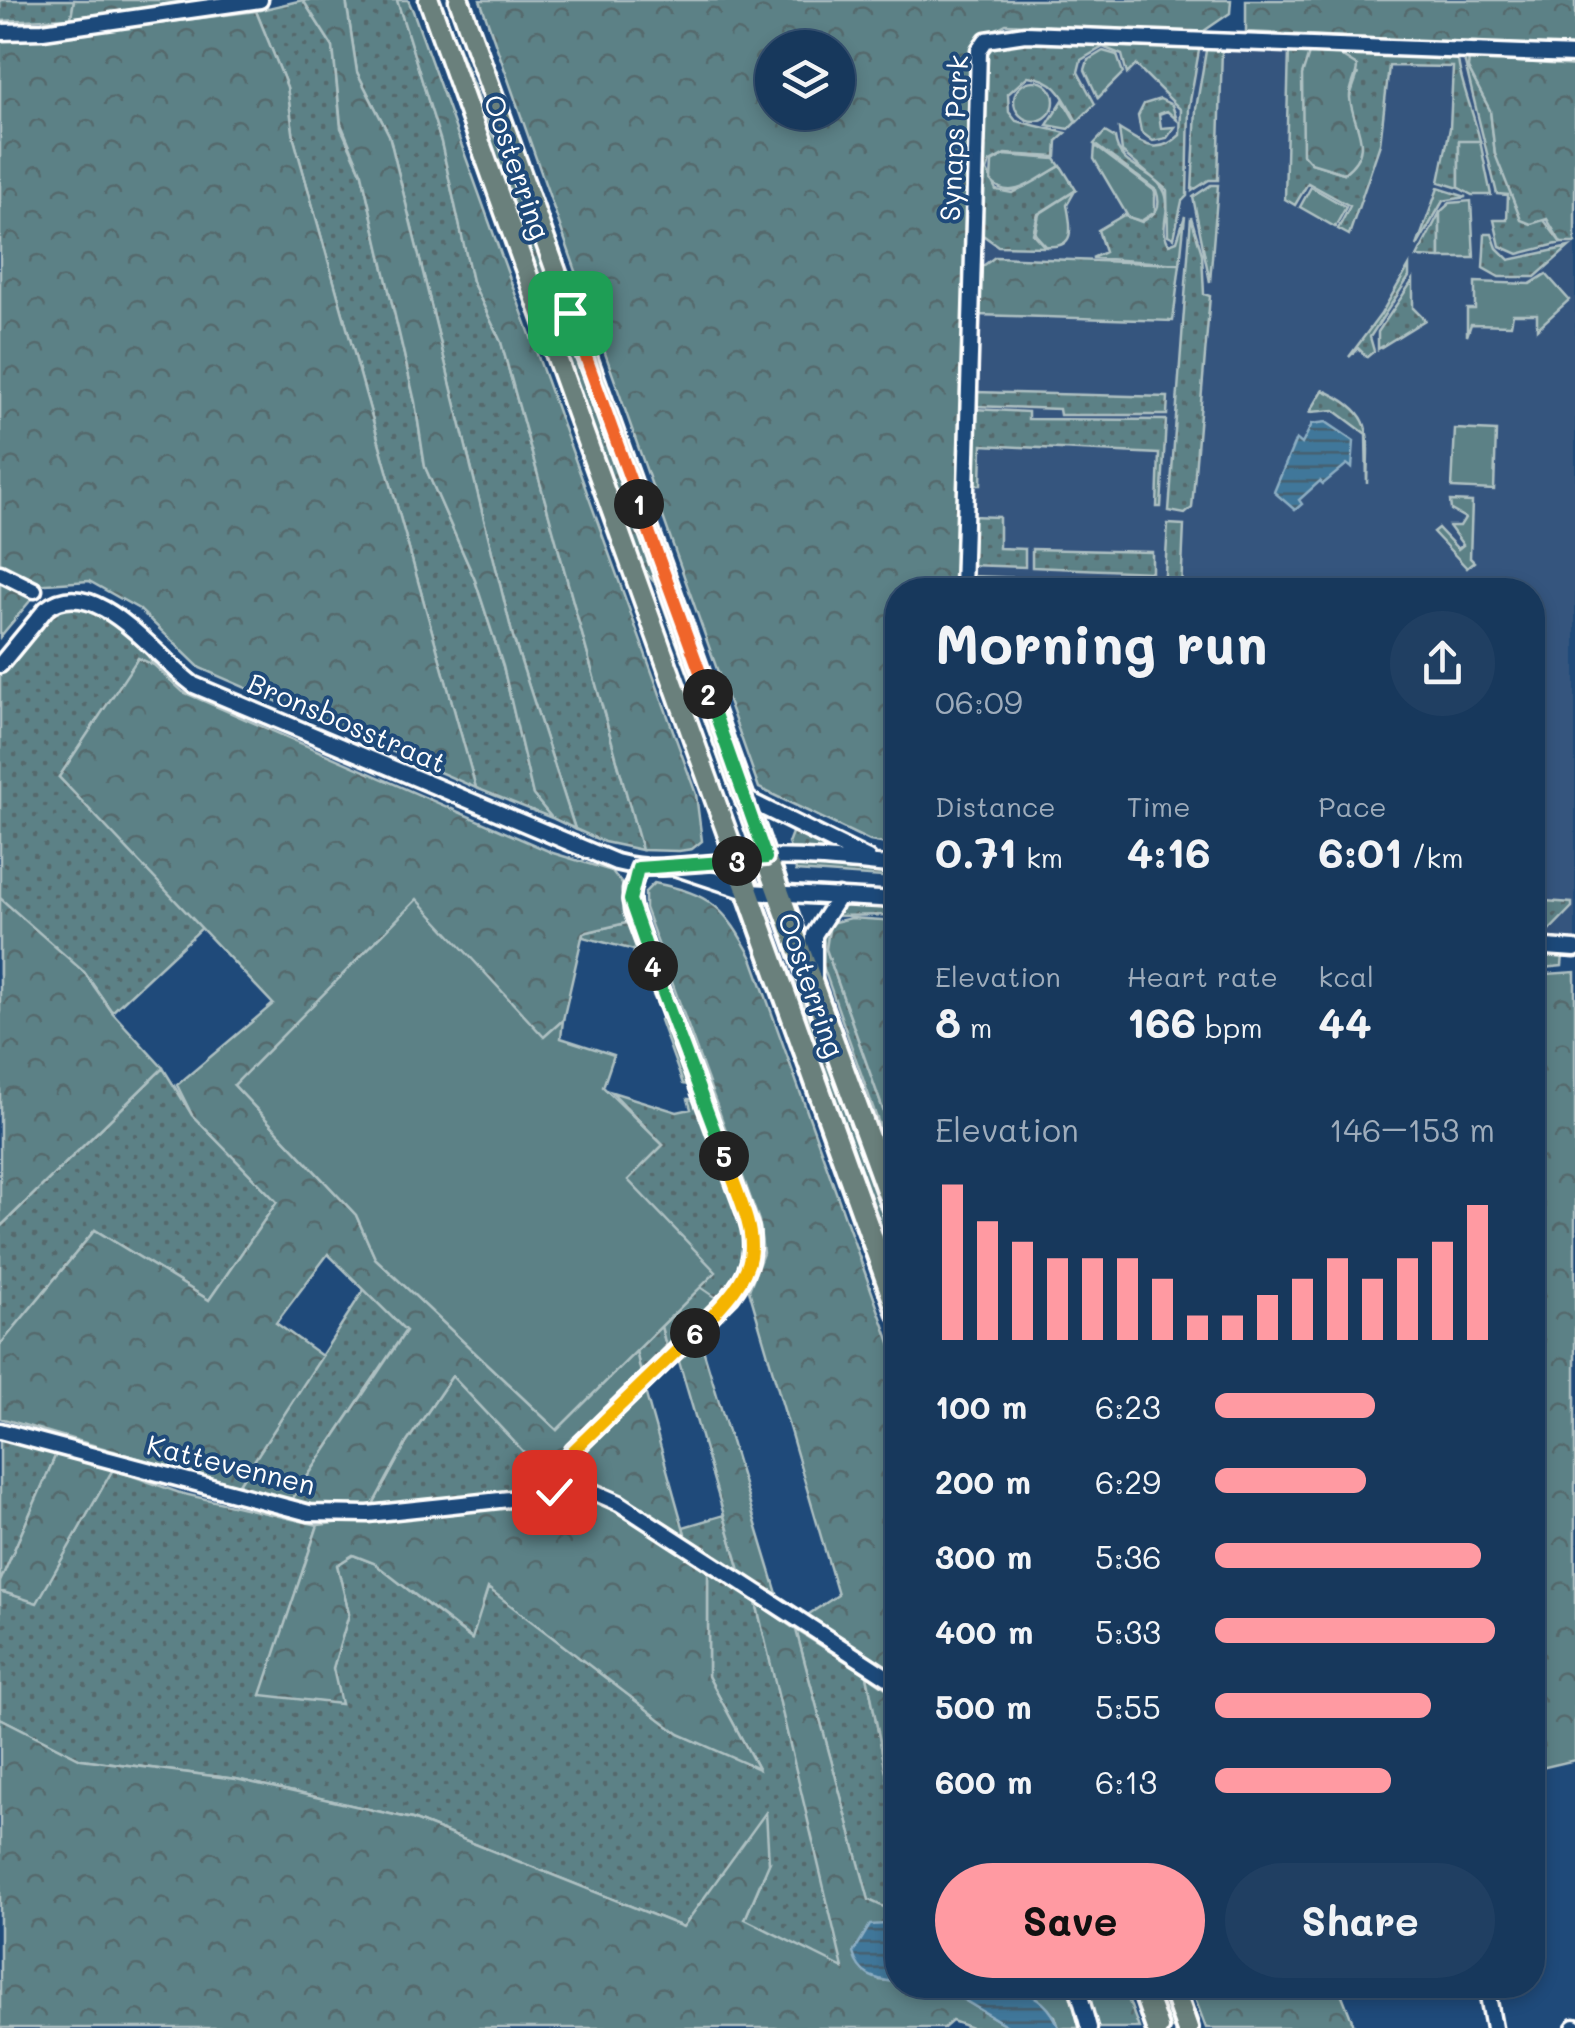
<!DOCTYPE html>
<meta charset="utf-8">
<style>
:root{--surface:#17385c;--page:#203f62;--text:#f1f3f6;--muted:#9eacbb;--line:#365272;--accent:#ff9aa2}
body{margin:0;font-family:Mali,sans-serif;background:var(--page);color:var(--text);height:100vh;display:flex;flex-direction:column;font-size:38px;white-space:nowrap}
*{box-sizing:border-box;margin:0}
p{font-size:32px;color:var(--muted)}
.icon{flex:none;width:55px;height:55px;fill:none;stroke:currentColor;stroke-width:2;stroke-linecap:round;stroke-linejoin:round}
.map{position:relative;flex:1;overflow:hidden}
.drawer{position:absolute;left:885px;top:578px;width:660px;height:1420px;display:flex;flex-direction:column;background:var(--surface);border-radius:40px;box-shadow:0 5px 15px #0003,0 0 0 2px var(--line)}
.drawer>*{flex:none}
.controls{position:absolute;left:755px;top:30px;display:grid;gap:20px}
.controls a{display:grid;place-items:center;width:100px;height:100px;border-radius:50%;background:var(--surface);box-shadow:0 5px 15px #0003,0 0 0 2px var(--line);font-size:50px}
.pin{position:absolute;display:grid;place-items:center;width:85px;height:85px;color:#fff;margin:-42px;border-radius:20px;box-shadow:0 5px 15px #0006}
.km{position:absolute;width:50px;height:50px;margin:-25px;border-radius:50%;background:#222;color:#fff;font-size:28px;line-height:50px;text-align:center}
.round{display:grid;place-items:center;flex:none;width:105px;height:105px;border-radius:52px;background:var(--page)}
.summary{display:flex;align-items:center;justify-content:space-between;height:170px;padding:0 50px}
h1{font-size:55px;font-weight:700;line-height:75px}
.metrics{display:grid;grid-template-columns:repeat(3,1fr);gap:15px;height:170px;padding:10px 50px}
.metrics div{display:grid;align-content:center}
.metrics b{font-size:42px;font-weight:700}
.metrics small{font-size:28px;font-weight:400}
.metrics p{font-size:28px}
.chart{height:280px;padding:20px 50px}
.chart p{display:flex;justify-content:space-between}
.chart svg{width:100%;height:180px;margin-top:10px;stroke:var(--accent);stroke-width:6}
.cta{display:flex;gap:20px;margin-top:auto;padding:20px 50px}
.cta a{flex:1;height:115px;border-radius:60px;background:var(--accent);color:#111;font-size:40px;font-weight:700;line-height:115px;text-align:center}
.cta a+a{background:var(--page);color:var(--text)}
ul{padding:0 50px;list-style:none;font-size:32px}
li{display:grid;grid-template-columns:160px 120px 1fr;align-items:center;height:75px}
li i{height:25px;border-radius:12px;background:var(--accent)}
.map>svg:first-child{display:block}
.built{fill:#34547e}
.grass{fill:url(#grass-dots);stroke:#aec0c2;stroke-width:2.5;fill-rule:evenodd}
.forest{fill:url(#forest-crowns);stroke:#aec0c2;stroke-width:2.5;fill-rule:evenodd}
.garden{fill:#5c8186;stroke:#aec0c2;stroke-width:2.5}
.water{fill:url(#water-rules);stroke:#8cadc2;stroke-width:2.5}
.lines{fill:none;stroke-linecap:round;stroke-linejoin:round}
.minor-casing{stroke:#fff;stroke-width:21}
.major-casing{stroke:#fff;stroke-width:25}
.highway-casing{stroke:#fff;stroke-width:28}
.minor{stroke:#1f4a7a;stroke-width:14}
.major{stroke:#6a807c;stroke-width:18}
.highway{stroke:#6a807c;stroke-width:20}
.split-1-casing{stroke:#fff;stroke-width:20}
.split-2-casing{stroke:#fff;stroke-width:20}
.split-3-casing{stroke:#fff;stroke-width:20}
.split-4-casing{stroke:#fff;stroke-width:20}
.split-5-casing{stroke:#fff;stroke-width:20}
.split-6-casing{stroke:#fff;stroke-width:20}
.split-7-casing{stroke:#fff;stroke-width:20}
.split-1{stroke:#f0652b;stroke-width:12}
.split-2{stroke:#f0652b;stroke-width:12}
.split-3{stroke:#22a559;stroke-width:12}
.split-4{stroke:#22a559;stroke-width:12}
.split-5{stroke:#22a559;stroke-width:12}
.split-6{stroke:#f5b400;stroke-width:12}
.split-7{stroke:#f5b400;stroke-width:12}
.labels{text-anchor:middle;stroke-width:8;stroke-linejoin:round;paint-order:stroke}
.street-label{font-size:28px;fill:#fff;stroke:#1f4a7a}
</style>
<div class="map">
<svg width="1575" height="2028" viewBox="0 0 1575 2028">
<defs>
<pattern id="grass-dots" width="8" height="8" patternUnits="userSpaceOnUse" patternTransform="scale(2.5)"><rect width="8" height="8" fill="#5c8186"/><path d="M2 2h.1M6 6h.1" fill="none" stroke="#55696c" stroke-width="1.8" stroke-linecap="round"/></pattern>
<pattern id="forest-crowns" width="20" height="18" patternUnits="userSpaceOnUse" patternTransform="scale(2.5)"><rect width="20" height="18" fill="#5c8186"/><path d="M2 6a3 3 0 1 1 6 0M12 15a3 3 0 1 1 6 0" fill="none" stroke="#55696c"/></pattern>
<pattern id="water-rules" width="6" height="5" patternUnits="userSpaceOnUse" patternTransform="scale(2.5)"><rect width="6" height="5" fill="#3f779a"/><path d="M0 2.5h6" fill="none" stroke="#465f6f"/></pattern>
</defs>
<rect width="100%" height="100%" fill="#1f4a7a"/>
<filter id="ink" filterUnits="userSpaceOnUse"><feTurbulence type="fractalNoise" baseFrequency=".01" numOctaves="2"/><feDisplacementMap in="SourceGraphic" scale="20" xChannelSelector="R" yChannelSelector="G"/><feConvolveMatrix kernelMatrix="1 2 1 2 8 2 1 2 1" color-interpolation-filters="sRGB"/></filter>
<g filter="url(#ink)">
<path class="built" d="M1004 43 1199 44 1575 60V944L1533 941 1532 590H969L986 61Z"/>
<path class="grass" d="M0 0H74L71 18 0 21Z
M303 0 333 47 341 128 362 174 415 402 425 467 475 580 503 666 533 795 552 818 476 788 294 139 287 87 256 11Z
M346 0H397L441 142 472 281 501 342 642 850 604 842 575 829 513 637 389 135 357 72Z
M440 0 493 136 502 145 734 787 729 788 655 583 642 568Z
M1002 39 1200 45 1189 107 1187 196 1182 201 1174 238 1168 235 1167 190 1122 152 1119 129C1142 143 1157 157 1180 135L1181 110 1136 65 1127 74 1122 55 1103 47 1081 60 1078 72 1095 104 1077 122C1064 98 1058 79 1028 76L1008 94 1009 112 1016 121 1066 133 1057 141 1056 157 1005 154 990 162 987 171 996 190 1012 193 1061 166 1076 190 1038 214 1033 234 1045 247 998 246 980 233 985 54Z
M1207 45 1233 49H1222L1218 180H1209L1192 191 1196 109Z
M1289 49 1458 55C1457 73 1475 117 1480 141L1459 142V188L1439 182 1450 128 1453 67 1389 66 1380 144 1349 235 1338 229 1350 206 1308 183 1295 205 1285 199ZM1358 73 1350 96 1344 173 1311 163Z
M1463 55 1575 59V66L1477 58 1468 68 1490 110 1495 154 1561 243 1518 254 1500 246 1494 220H1507L1508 195 1497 194Z
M1160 99 1172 105 1177 120 1167 111 1159 114 1161 128 1175 127 1167 138 1153 141 1141 132 1138 116 1144 104Z
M1105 132 1115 138C1119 169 1148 166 1163 189 1174 207 1157 227 1169 244L1177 241 1185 216 1180 264 1092 258 1105 252 1098 230 1124 215 1142 222C1157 213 1162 207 1156 190L1094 144Z
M1211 185H1218L1210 282 1193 197Z
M1438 188 1466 197 1443 201 1417 246Z
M1440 212V258L1417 257Z
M1191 217 1202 254 1204 294 1210 296 1192 508 1185 514 1169 511Z
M1485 234H1492L1497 248 1509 260 1569 247 1535 277H1499L1483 268Z
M1409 266V277L1370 337 1374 351 1367 357 1358 348 1349 357 1381 314Z
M1413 280V308L1425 320 1378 349V332Z
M1323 390C1376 413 1368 433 1367 484L1366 434 1334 410 1310 412Z
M975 392 1168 397 1167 415H1060L1059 409 975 406Z
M974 409 1028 412V419L1166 420 1161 507H1157L1159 454 982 445 981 485H971Z
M970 516 999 517V548L1025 549V567L968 565Z
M1168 524 1184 525 1181 590H1164Z
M1032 549 1152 552V572L1032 567Z
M968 576 1031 578V582L1158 586V590H968Z
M76 605 135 636 154 665 138 659 59 777 204 926 112 1012 84 972 0 973V674L52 612Z
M793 830 847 855 791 852 788 843Z
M795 866 897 872V878L796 871Z
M1545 901 1572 903V907L1543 937Z
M854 902 897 904V915L829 916Z
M630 922 660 999 657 1004 641 968 633 962 634 950 583 937V933Z
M825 923H830L826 949 897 1149V1175L819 955Z
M1538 954 1563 955 1562 966 1533 969Z
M794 980C826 1064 897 1195 897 1281L789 983Z
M665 1016 692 1082 687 1085 683 1084 660 1020Z
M163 1068 192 1115 277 1202 209 1300 95 1230 0 1345V1227Z
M612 1092 677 1112 691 1109 688 1099 697 1100 743 1225 746 1259 719 1300 700 1287 715 1272 627 1180 663 1145Z
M365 1288 406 1330 291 1501 237 1487Z
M661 1326 667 1350 642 1378 636 1351Z
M452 1376 536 1465 515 1493 372 1506 407 1442Z
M0 1437 57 1452 0 1582Z
M113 1469 180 1493 318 1525 262 1695 333 1668 349 1614 337 1565 353 1555 374 1563 471 1639 488 1587 679 1734 757 1767 708 1676V1572L756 1602 844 1968 796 1954 745 1919 769 1864 683 1927 412 1819 236 1779 81 1759 0 1718V1591L37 1602Z
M724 1515 742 1577 687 1541 683 1527Z
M796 1630 867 1675 897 1828V1913L869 1901Z
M1151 1985H1163L1178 2028H1166Z"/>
<path class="forest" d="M74 0H183V2L71 18Z
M303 0H346L357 72 389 135 513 637 575 829 552 818 533 795 503 666 475 580 425 467 415 402 362 174 341 124 333 47Z
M397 0H408L413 11 696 794 702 841 692 849 679 851 642 850 501 342 472 281 441 142Z
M480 0H1231L1230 13 1201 33 1006 24 979 38 957 590H898L897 846 870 841 759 788ZM772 48H838V112H772Z
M1246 0H1575V48L1246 32Z
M256 11 287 87 294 139 476 788 200 668 139 609 89 581 32 585 0 569V40L54 37Z
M1309 53H1336L1357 66C1357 77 1349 88 1350 98 1352 126 1377 148 1344 173L1311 163 1303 154 1302 75Z
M1469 58 1575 66V243H1561L1547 219 1531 224 1521 220 1495 154 1490 110 1468 68Z
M995 257 1180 264 1173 321 977 315 979 269Z
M0 577 35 595 0 637Z
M138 658 154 665 183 692 553 853 612 871 622 884 630 922 583 933 563 1020 544 1037 234 1085 356 1215 375 1258 557 1430 636 1351 642 1378 562 1456 552 1485 515 1493 536 1465 452 1376 407 1442 372 1506 326 1507 291 1501 406 1331 328 1254 276 1323 322 1356 237 1487 0 1418V1345L95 1230 209 1300 277 1202 192 1115 177 1085 273 1004 59 777Z
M654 883C712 894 725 908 752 958L897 1362V1676L806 1616 838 1595 749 1290 763 1253 759 1221 645 908V892Z
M0 898 84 972 112 1012 163 1068 0 1227Z
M851 918 897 921V1149L826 949 830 923Z
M1575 972V1760L1533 1770V975Z
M700 1287 719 1300 667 1350 661 1326Z
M700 1339 778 1597 742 1577 678 1358Z
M645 1391 687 1541 615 1491 579 1477 573 1470 575 1462Z
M57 1452 113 1469 37 1603 0 1591V1582Z
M578 1493 615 1508 708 1572V1676L758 1769 679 1734 488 1588 472 1639 374 1563 353 1555 337 1565 349 1614 333 1668 341 1704 261 1695 318 1525Z
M756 1602 796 1630 869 1900 897 1913V1930L886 1924 880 1980 939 1985 1011 2028H972L952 2021 944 2028H0V1718L81 1759 236 1779 412 1819 683 1927 766 1812 769 1863 745 1919 843 1968Z
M867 1675 897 1696V1828Z
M1007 1985H1069L1082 2028H1059L1055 2016Z
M1085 1985H1123L1139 2028H1096Z
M1190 1985H1338L1355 2028H1206Z"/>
<path class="garden" d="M1103 51 1117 55 1123 73 1098 98 1085 70 1088 60Z
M1014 101a20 20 0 1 1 40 0a20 20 0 1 1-40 0Z
M1063 100 1076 122 1069 129 1047 125Z
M1459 141H1480L1491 195H1472L1459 188Z
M1095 146 1155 191V212L1141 221 1128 217 1094 159Z
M1004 155 1055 159 1060 166C1038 178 1011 204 991 181L992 162Z
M1311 187 1346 207 1335 227 1300 207Z
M1075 191 1067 205C1071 226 1077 249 1046 246L1035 234 1039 214Z
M1471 201 1474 258H1440V212L1450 203Z
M1546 274 1569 300 1537 329V314H1513L1511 325 1471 324 1467 336V309H1475V282L1530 284Z
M1455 429 1496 431 1494 490 1452 488Z
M1450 501 1472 502 1470 558 1474 562 1467 568 1433 532 1438 528 1458 549 1463 545 1449 526H1460L1465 518 1451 510Z
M417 899 544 1037 563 1020 561 1038 614 1055 603 1087 663 1145 628 1180 716 1272 557 1430 375 1258 356 1215 234 1085Z"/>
<path class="water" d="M1326 422 1354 441 1352 468 1347 464 1323 484 1320 481 1299 500 1302 504 1295 510 1274 492 1296 439 1302 444 1312 424Z
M886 1924 897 1930V1982C875 1980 859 1976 853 1953L870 1925Z
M939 1985C983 1985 1042 1977 1059 2028H1011Z"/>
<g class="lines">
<g class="minor-casing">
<path id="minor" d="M0 32 43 31 260 0
M0 573 34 590
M963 590 978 87 979 50 986 40 1025 34 1575 55
M0 665 46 609C95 570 158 660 194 685L616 862C665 875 714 861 764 858 808 856 854 862 898 866
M746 799 868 859
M677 868 749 892 898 900
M1532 946 1575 949
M814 986V935L839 896
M0 1431 309 1513 368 1514 538 1496 571 1482 619 1503 898 1684
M571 1482 565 1466 573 1451 731 1296C748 1274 754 1257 751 1229L632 910 631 890 639 868
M1077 1985 1089 2028
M1486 1985 1494 2028
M1574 2028 1575 2027"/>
</g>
<g class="major-casing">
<path id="major" d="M429 0 737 861
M459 0 770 869"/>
</g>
<g class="highway-casing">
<path id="highway" d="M737 861 898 1311
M770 869 898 1220
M1142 1985 1157 2028
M1172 1985 1187 2028"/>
</g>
<use href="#minor" class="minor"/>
<use href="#major" class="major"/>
<use href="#highway" class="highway"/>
</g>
</g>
<g class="lines" filter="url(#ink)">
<g class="split-1-casing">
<path id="split-1" d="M570 313 639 504"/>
</g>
<g class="split-2-casing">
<path id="split-2" d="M639 504 708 694"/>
</g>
<g class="split-3-casing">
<path id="split-3" d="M708 694 766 858 737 861"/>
</g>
<g class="split-4-casing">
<path id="split-4" d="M653 966 630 900 638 868 737 861"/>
</g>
<g class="split-5-casing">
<path id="split-5" d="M653 966 724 1156"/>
</g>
<g class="split-6-casing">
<path id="split-6" d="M695 1333C770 1259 759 1249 724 1156"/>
</g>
<g class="split-7-casing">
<path id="split-7" d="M554 1492 571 1482 566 1466 573 1451 695 1333"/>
</g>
<use href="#split-1" class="split-1"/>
<use href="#split-2" class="split-2"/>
<use href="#split-3" class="split-3"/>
<use href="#split-4" class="split-4"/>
<use href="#split-5" class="split-5"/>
<use href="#split-6" class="split-6"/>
<use href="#split-7" class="split-7"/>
</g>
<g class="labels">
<g class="street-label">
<text transform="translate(954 138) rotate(-87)" y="10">Synaps Park</text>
<text transform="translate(517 167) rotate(71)" y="10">Oosterring</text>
<text transform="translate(347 723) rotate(23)" y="10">Bronsbosstraat</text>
<text transform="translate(811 985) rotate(71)" y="10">Oosterring</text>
<text transform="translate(231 1465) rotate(14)" y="10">Kattevennen</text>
</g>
</g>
</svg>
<div class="controls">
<a><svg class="icon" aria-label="layers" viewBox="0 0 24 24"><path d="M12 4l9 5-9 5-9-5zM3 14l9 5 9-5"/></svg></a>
</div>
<div class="pin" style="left:570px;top:313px;background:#1e9e55"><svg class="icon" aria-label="arrive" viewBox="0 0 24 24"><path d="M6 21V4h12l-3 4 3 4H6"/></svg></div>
<div class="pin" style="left:554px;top:1492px;background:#d93025"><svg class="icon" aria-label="check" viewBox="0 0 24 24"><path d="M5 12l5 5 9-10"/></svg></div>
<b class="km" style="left:639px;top:504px">1</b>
<b class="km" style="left:708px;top:694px">2</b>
<b class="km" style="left:737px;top:861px">3</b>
<b class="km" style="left:653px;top:966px">4</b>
<b class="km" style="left:724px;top:1156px">5</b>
<b class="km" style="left:695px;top:1333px">6</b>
<section class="drawer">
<div class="summary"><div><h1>Morning run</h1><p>06:09</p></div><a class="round"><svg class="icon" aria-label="share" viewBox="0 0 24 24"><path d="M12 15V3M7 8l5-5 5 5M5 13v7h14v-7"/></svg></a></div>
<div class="metrics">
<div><p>Distance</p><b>0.71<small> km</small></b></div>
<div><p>Time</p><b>4:16</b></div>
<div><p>Pace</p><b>6:01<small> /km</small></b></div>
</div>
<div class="metrics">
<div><p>Elevation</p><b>8<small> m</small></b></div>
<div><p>Heart rate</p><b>166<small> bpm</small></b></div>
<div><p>kcal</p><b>44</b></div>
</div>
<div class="chart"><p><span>Elevation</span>146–153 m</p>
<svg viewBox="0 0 160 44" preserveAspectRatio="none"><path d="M5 44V6M15 44V15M25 44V20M35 44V24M45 44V24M55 44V24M65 44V29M75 44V38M85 44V38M95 44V33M105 44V29M115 44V24M125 44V29M135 44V24M145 44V20M155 44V11"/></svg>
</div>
<ul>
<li><b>100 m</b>6:23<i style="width:57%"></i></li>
<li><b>200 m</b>6:29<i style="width:54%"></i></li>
<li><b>300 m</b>5:36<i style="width:95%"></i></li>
<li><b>400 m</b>5:33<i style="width:100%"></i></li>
<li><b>500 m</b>5:55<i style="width:77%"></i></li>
<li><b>600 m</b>6:13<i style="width:63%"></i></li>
</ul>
<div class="cta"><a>Save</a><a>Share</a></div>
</section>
</div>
